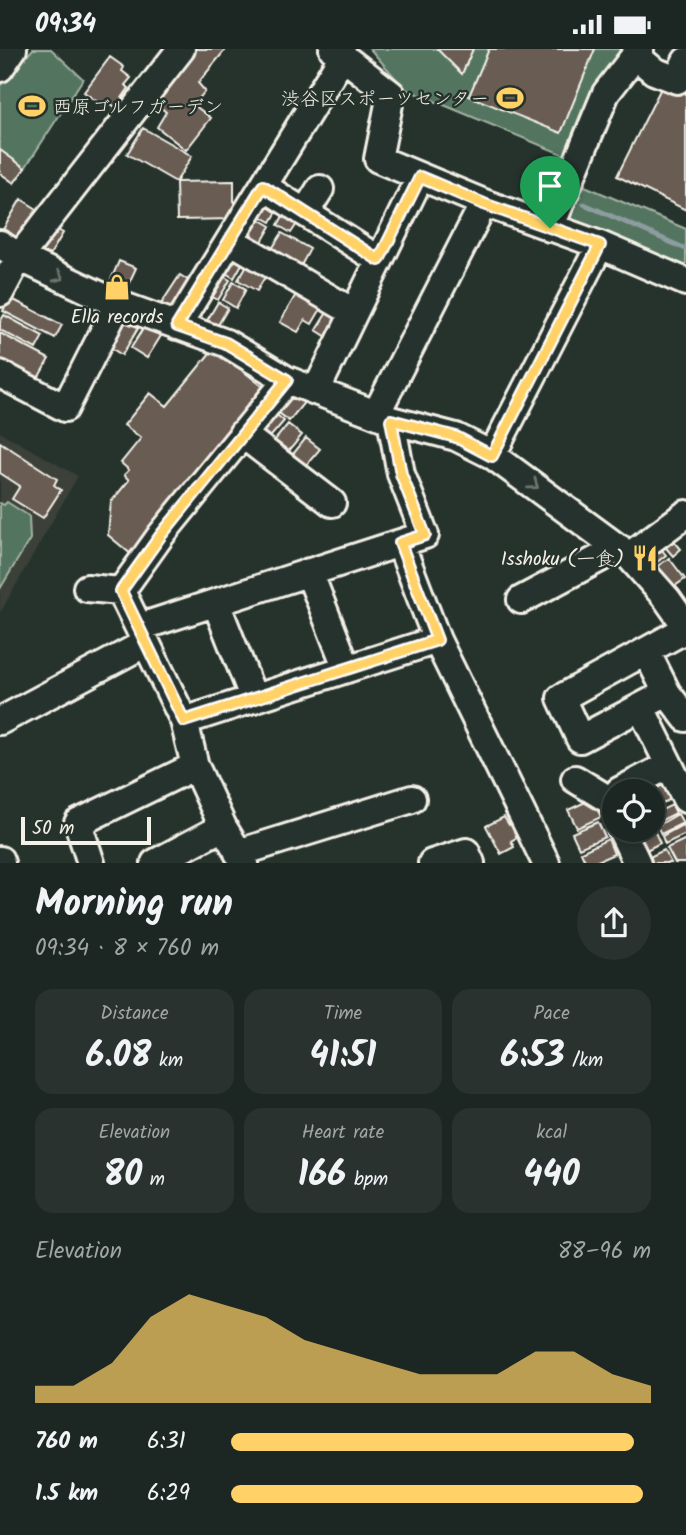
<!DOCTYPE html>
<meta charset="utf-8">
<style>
:root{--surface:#1c2622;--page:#29322f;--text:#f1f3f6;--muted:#a0a5a5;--line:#3a4340;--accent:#ffd166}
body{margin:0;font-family:Kalam,"Klee One",sans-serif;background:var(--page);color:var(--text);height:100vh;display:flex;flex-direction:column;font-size:26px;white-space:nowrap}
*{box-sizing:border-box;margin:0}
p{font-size:23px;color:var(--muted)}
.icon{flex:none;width:38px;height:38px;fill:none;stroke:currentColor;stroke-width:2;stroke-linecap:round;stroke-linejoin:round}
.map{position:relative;height:814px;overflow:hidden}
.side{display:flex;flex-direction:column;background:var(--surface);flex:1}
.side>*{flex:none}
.controls{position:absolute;left:602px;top:730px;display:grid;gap:14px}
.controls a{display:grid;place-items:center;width:63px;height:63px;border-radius:50%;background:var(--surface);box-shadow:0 4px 10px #0003,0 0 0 2px var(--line);font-size:35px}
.scale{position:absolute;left:21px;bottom:18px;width:130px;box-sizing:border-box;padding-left:7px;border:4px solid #f4f1e8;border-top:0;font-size:19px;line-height:24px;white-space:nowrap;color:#f4f1e8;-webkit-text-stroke:5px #26332d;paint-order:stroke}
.pin{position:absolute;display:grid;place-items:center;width:60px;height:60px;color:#fff;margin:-72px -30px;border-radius:50% 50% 50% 0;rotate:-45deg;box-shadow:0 0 7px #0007}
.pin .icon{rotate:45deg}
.round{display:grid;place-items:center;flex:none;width:74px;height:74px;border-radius:37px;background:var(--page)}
.overview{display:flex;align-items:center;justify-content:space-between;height:119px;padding:0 35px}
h1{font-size:38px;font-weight:700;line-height:52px}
.stats{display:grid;grid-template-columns:repeat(3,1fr);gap:10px;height:119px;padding:7px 35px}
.stats div{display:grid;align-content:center;border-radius:18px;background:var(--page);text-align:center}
.stats b{font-size:35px;font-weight:700}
.stats small{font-size:19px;font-weight:400}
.stats p{font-size:19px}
.chart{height:196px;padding:14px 35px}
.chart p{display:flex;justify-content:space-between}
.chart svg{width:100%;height:126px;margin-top:7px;fill:var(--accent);opacity:.7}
ul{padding:0 35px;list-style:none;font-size:23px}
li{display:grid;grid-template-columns:112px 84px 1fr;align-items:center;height:52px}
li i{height:18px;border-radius:9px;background:var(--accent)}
.status{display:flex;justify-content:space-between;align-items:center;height:49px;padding:0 35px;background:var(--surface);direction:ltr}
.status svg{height:19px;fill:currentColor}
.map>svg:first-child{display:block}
.built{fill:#3a3f38}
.green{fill:#537560;stroke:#a4b3a4;stroke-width:2}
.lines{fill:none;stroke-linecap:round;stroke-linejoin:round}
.stream{stroke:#8d9d9f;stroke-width:5}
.building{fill:#675b53;stroke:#f4f1e8;stroke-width:2}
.minor-casing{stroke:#f4f1e8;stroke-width:32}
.minor{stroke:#26332d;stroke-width:26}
.oneway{stroke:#6e766e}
.route-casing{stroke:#fff;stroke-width:14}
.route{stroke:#ffd166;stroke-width:9}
.labels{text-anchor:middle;stroke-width:5;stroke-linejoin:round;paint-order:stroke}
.poi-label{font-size:19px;fill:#f4f1e8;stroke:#26332d;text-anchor:end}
</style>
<div class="status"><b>09:34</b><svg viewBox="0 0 49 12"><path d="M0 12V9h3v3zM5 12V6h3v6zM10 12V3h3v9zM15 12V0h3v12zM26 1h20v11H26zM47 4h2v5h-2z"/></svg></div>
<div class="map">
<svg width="686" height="814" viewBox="0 0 686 814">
<rect width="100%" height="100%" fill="#26332d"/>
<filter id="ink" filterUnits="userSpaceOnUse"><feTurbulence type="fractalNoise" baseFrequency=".0143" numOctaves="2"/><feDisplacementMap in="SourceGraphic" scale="14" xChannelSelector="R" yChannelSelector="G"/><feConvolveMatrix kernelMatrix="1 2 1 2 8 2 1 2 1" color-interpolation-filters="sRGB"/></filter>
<g filter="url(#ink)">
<path class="built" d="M0 383 78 427 0 564Z"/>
<path class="green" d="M33 0H51L83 30 25 119 0 101V37Z
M370 0H626L588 59 582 61 564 106 405 40Z
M580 135 686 180V227L563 175Z
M7 453 29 467 30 490 0 540V454L4 456Z"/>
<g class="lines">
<path class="stream" d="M584 155 686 200"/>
</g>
<path class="building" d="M191 0H226L198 34 205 42 194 56 211 69 186 101 157 78 166 63 151 50Z
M437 0H473L462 25Z
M489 0H595L561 84 469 47Z
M110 8 124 18 122 22 131 29 125 36 129 39 122 49 125 51 118 60 107 52 103 57 84 43Z
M686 29V161L617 127 664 33Z
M143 79 192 107 176 133 127 105Z
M0 101 25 119 14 134 0 124Z
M234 132V170L177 171 176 133Z
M266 144 282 154 271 173 255 164Z
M21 150 37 160 17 194 1 184Z
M288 158 302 167 291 184 278 176Z
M252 166 271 177 259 198 240 187Z
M51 177 63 184 48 209 36 201Z
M282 184 310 200 299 220 270 203Z
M235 199 247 206 234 229 221 221Z
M252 208 270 219 257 242 238 231Z
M119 212 136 219 123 247 107 240Z
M214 222 230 231 218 251 202 242Z
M180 226 194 235 176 264 161 255Z
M233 233 246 240 236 259 223 251Z
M298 242 325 253 312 275 305 271 298 283 280 273Z
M10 249 62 276 55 289 3 262Z
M218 253 228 259 215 281 205 275Z
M331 257 347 266 332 291 316 281Z
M128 264 142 273 122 306 108 297Z
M4 266 43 287 36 300 0 281V273Z
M148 272 164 282 147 309 131 299Z
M0 284 49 310 37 331 0 312Z
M214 299 266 340 132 506 108 486 111 453 129 431 124 426 129 421 121 414 141 389 124 376 150 344 167 357Z
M290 338 306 351 289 372 273 359Z
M271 361 284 372 266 393 253 383Z
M288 375 302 386 284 408 270 397Z
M306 389 320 400 302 421 289 410Z
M0 393 57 430 54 436 61 441 43 469 12 450 20 437 0 424Z
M669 486 681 500 673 507 661 493Z
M655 492 666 506 648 520 637 506Z
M669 509 685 530 666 543 651 522Z
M658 729 671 750 653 759V742H638Z
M592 750 601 768 577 779 568 761Z
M672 756 676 764 654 775 653 765Z
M678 765 683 774 661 785 657 777Z
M504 768 509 776 514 773 521 786 511 792 514 798 501 805 486 777Z
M598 773 605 788 579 799 572 784Z
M684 775 686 785 665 795 662 787Z
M653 779 660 794 639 805 628 784 636 780H653Z
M608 790 614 805 593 814H586L581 803Z
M686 790V814H675L667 799Z
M664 801 671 814H642L641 812Z"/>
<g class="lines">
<g class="minor-casing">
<path id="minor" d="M333 0 391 45 378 110 484 154 600 196 686 233
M635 6 654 22 677 31 686 12
M0 19 13 0
M263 137 379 211
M305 164 320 140
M550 179 606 44 640 0
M230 191 353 263
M0 195 19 208 118 255 226 294 287 331 391 371 456 388 492 406 629 507 667 550 686 577
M0 244 19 208 181 0
M177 277 343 7
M0 325 65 359 118 255
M316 342 420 128
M376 365 484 154
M242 385 332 454
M492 406 600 196
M400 494 437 591 546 814
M629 507 686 465
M309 523 347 620
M87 539 121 542
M121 542 184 672 195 717 223 778 245 814
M121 542 161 486 287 331
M521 551 619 499
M216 554 254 650
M140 578 425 486 401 425 391 371
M646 602 667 644 686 669
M667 644 580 690 561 649 686 580
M641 659 686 750
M0 672 146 594
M184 672 437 591
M575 730 606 749
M619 742 669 716
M621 780 637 814
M238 804 412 750
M0 811 1 814
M91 814 78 774 195 717
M155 814 223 778
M432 814 466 803 471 814"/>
</g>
<use href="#minor" class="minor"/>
</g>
<defs><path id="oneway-chevron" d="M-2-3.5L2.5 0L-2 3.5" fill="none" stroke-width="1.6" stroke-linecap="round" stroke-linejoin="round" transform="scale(1.75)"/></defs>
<g class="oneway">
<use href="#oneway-chevron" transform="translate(59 228) rotate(26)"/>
<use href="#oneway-chevron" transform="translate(534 436) rotate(36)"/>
</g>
</g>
<g class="lines" filter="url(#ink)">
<g class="route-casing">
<path id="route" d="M420 128 484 155 600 196 492 407 456 388 391 371 401 425 425 486 400 494 437 591 184 672 121 542 161 486 287 331 226 294 177 277 263 137 379 211Z"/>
</g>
<use href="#route" class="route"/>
</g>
<defs>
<g id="stadium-bare" transform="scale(2.1)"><path d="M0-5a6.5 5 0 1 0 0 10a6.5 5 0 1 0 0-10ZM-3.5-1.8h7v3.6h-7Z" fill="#ffd166" stroke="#26332d" stroke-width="2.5" paint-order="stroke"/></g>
<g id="shop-bare" transform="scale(2.1)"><path d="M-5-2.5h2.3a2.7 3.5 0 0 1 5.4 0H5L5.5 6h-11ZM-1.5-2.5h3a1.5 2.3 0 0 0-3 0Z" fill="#ffd166" stroke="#26332d" stroke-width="2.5" paint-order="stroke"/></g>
<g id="restaurant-bare" transform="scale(2.1)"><path d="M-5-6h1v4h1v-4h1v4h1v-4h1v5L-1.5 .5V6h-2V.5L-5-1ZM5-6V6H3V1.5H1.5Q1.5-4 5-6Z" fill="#ffd166" stroke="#26332d" stroke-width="2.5" paint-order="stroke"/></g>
</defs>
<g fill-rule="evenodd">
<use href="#stadium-bare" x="510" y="49"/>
<use href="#stadium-bare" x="32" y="57"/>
<use href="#shop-bare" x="117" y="238"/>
<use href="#restaurant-bare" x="645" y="509"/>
</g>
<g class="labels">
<g class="poi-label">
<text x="489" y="56">渋谷区スポーツセンター</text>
<text x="53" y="64" text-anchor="start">西原ゴルフガーデン</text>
<text x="117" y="274" text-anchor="middle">Ella records</text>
<text x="624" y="516">Isshoku (一食)</text>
</g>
</g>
</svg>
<div class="controls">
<a><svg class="icon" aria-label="locate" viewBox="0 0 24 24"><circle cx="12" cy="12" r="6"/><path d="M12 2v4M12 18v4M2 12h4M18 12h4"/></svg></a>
</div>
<div class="scale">50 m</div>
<div class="pin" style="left:550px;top:179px;background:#1e9e55"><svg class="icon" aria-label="arrive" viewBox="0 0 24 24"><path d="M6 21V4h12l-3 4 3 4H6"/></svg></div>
</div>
<section class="side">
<div class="overview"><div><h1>Morning run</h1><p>09:34 · 8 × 760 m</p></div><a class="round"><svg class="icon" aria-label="share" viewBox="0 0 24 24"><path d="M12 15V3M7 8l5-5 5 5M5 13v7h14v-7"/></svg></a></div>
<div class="stats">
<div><p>Distance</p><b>6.08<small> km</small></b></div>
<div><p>Time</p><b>41:51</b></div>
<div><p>Pace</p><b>6:53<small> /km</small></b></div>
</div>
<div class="stats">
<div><p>Elevation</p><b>80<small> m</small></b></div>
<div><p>Heart rate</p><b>166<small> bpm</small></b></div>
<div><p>kcal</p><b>440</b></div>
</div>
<div class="chart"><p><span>Elevation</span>88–96 m</p>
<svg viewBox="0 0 160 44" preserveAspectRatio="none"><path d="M0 44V38L10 38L20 30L30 14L40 6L50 10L60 14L70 22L80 26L90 30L100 34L110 34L120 34L130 26L140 26L150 34L160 38V44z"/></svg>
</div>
<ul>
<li><b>760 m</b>6:31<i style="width:96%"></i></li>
<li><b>1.5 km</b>6:29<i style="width:98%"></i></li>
</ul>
</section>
